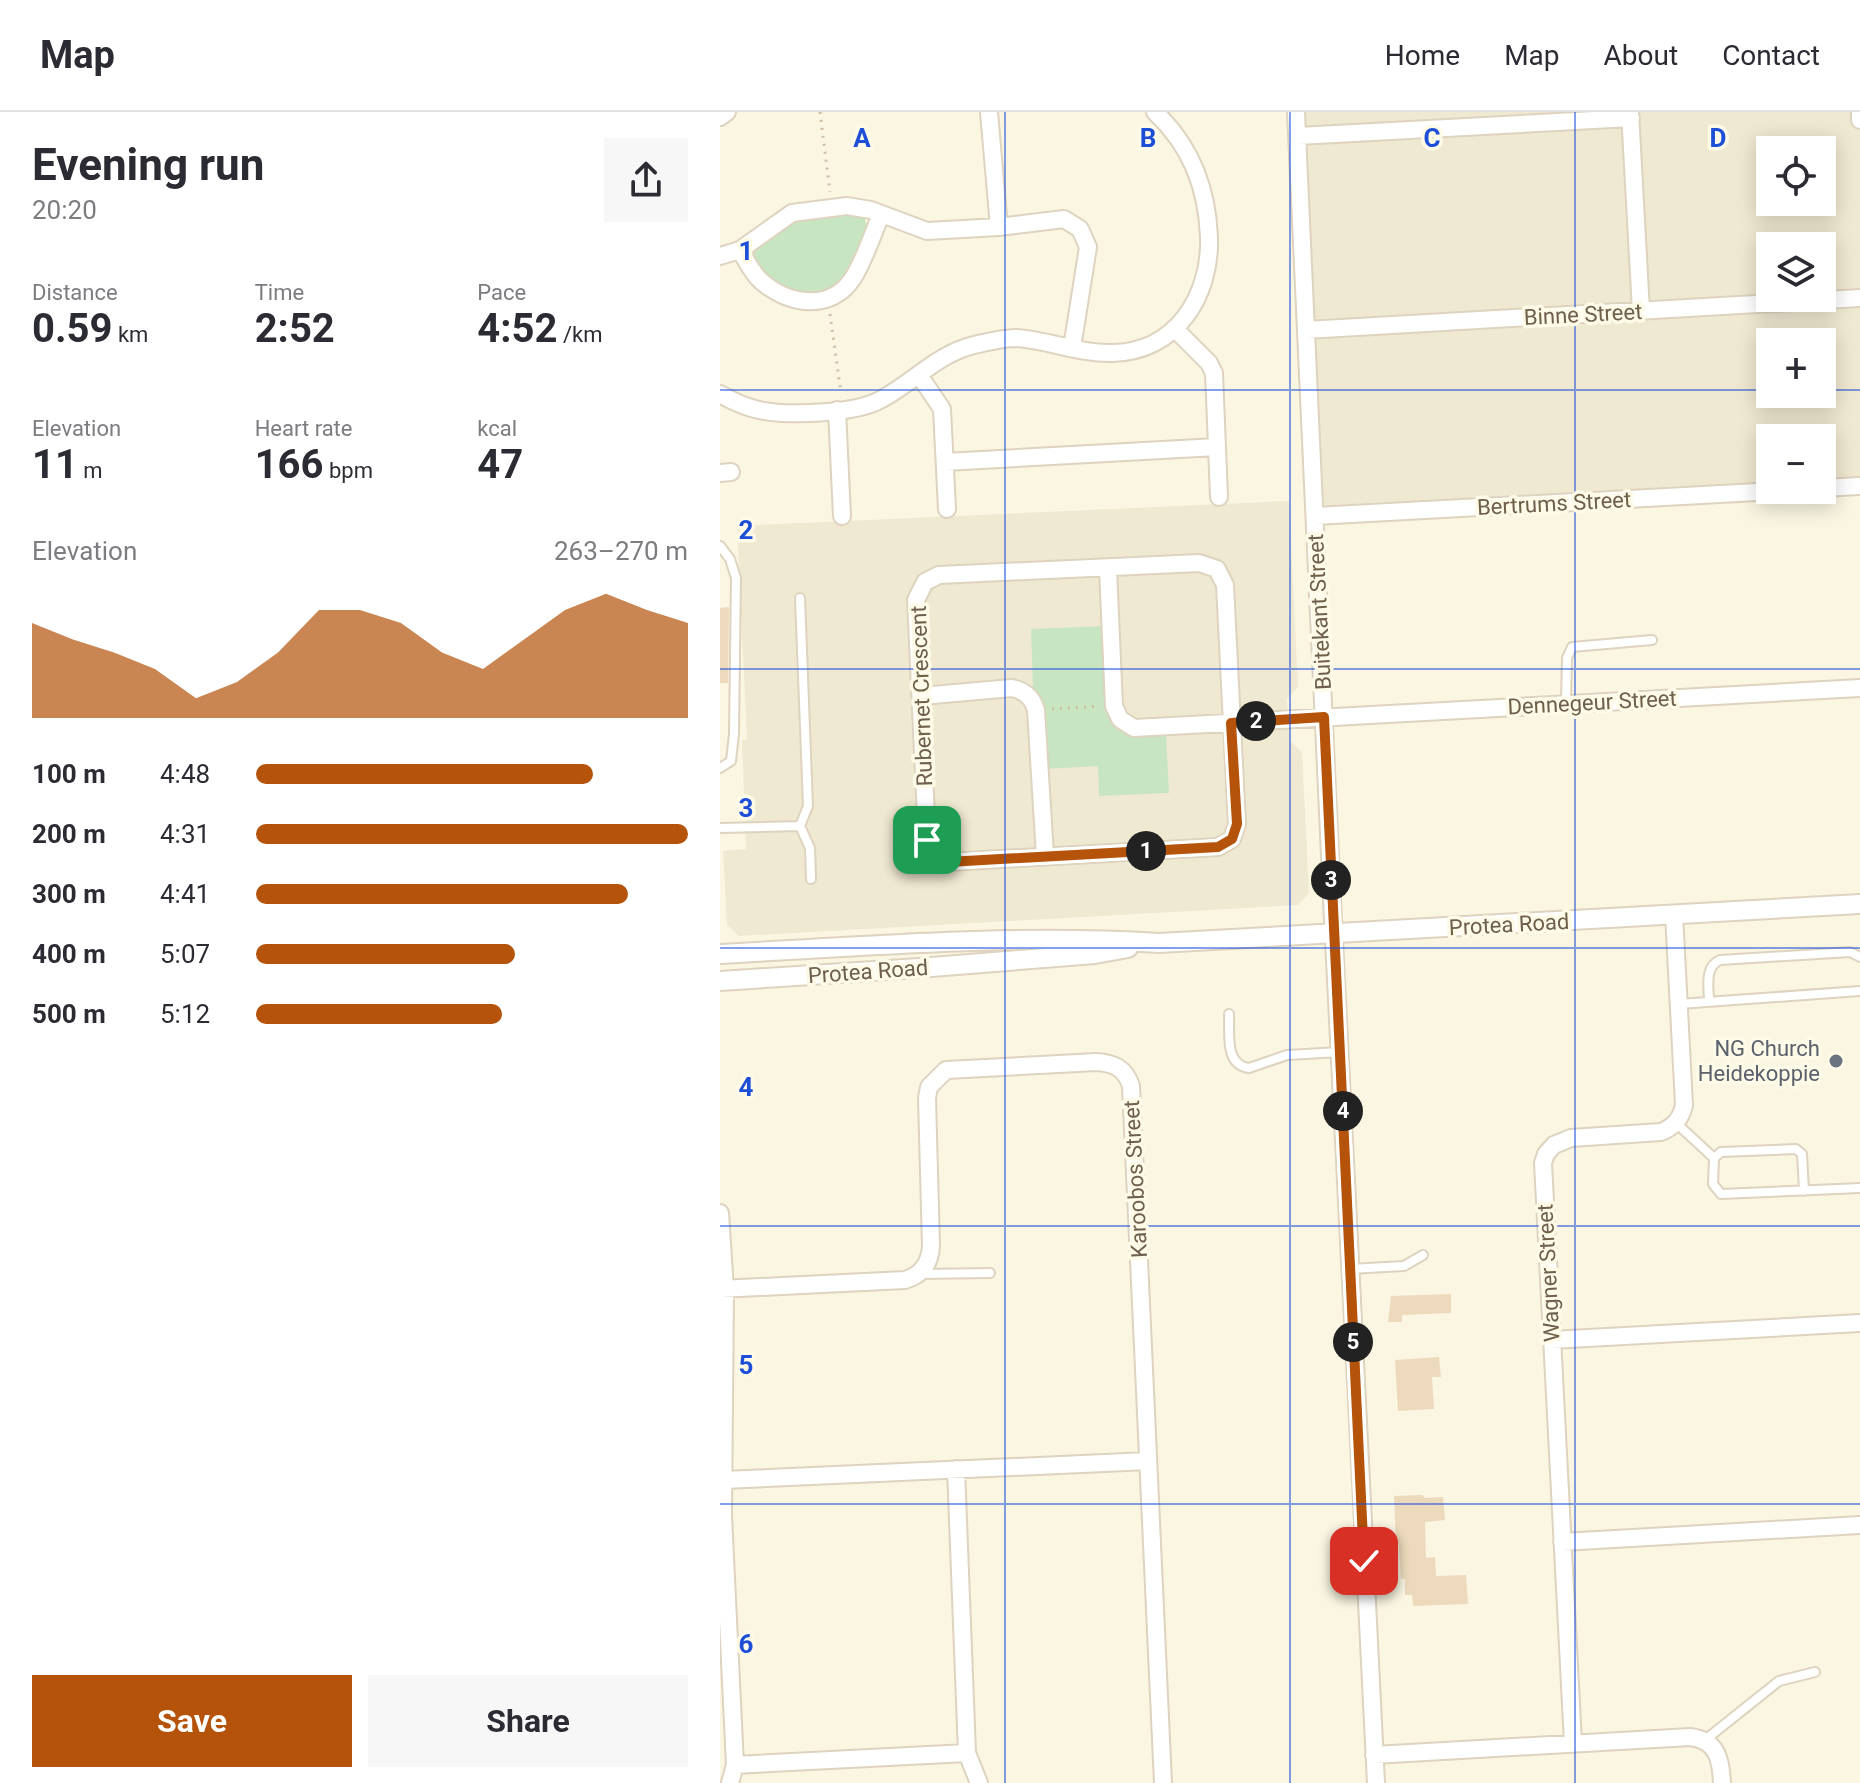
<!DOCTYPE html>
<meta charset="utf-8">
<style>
:root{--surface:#fff;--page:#f7f7f7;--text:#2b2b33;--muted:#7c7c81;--line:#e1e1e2;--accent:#b45309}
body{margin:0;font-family:Roboto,sans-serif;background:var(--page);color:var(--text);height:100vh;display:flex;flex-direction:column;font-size:30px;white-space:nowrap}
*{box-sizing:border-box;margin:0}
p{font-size:26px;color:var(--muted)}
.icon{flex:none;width:44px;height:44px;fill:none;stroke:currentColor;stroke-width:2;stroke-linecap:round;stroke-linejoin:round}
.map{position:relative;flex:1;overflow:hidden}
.details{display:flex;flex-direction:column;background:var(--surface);width:720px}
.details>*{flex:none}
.controls{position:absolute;left:1036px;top:24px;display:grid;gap:16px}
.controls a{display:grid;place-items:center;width:80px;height:80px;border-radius:0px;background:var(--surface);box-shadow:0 4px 20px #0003;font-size:40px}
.pin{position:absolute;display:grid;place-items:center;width:68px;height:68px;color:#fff;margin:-34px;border-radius:16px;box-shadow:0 4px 12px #0006}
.km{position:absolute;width:40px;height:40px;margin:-20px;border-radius:50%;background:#222;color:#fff;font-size:22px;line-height:40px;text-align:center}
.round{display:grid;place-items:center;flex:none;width:84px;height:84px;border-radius:0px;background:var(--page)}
.overview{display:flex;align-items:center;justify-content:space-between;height:136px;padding:0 32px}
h1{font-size:44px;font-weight:700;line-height:60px}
.stats{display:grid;grid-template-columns:repeat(3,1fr);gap:12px;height:136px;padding:8px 32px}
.stats div{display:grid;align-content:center}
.stats b{font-size:40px;font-weight:700}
.stats small{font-size:22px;font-weight:400}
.stats p{font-size:22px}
.chart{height:224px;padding:16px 32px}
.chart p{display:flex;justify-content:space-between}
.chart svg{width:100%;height:144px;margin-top:8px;fill:var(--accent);opacity:.7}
.primary-button{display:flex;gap:16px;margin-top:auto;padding:16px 32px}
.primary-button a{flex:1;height:92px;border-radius:0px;background:var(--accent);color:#fff;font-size:32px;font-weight:700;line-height:92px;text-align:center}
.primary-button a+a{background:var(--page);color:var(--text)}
ul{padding:0 32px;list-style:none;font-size:26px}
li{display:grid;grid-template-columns:128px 96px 1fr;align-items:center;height:60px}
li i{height:20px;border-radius:10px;background:var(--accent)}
header{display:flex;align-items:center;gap:48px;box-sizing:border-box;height:112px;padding:0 40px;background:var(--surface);border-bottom:2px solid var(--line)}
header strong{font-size:38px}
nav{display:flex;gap:44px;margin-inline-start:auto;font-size:28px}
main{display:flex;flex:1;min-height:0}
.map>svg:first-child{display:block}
.residential{fill:#f0e9d1;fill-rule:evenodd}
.green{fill:#c8e5c2}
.building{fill:#eddabc}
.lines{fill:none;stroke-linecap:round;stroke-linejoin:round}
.service-casing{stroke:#ddd3be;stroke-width:12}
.minor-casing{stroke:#ddd3be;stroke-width:20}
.tertiary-casing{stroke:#ddd3be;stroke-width:22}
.path{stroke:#d1bea0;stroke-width:3;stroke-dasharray:2 6;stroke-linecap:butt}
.service{stroke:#fff;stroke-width:8}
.minor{stroke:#fff;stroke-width:16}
.tertiary{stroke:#fff;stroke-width:18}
.route-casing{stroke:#fff;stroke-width:16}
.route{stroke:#b45309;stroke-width:10}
.grid{fill:none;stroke:#1d4ed8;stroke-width:2;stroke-opacity:0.55}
.worship-dot{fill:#6b7280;stroke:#fdfae7;stroke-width:3}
.labels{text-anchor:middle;stroke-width:7;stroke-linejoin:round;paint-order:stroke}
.street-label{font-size:22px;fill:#6f604b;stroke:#fdfae7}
.worship-label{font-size:22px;fill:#5b616d;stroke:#fdfae7;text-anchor:end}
.grid-label{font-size:26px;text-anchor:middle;font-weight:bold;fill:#1d4ed8;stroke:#fdfae7;stroke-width:7;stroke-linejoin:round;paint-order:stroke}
</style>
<header>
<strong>Map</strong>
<nav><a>Home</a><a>Map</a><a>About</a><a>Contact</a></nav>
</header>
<main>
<section class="details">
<div class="overview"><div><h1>Evening run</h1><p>20:20</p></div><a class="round"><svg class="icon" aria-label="share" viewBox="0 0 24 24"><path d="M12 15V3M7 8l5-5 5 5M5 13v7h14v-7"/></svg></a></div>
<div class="stats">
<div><p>Distance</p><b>0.59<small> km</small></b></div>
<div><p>Time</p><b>2:52</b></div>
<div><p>Pace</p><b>4:52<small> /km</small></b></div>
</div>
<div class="stats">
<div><p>Elevation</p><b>11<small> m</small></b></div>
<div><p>Heart rate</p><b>166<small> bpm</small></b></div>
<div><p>kcal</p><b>47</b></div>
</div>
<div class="chart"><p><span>Elevation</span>263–270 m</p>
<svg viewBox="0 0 160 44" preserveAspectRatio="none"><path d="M0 44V15L10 20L20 24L30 29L40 38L50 33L60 24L70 11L80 11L90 15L100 24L110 29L120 20L130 11L140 6L150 11L160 15V44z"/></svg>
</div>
<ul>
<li><b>100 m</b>4:48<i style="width:78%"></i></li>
<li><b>200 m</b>4:31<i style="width:100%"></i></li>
<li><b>300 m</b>4:41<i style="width:86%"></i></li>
<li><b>400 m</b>5:07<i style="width:60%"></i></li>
<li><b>500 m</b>5:12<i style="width:57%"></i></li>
</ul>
<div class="primary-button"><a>Save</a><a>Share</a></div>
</section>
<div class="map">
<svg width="1140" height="1671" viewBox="0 0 1140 1671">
<rect width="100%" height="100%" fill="#faf6e2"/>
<path class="residential" d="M574 0H1140V376L1102 378V326H1050V378H1100L593 405ZM1050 38H1102V90H1050ZM1050 134H1102V186H1050ZM1050 230H1102V282H1050Z
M569 389 578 575 567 587 570 629 582 640 589 781 578 793 19 824 7 813 3 739 26 737 22 628H27L17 414Z"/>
<path class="green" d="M125 100 144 104 148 117C141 132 135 155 123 167 113 178 93 187 78 183 60 179 31 156 32 137L67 110Z
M384 514 388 595 446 621 449 681 379 684 378 654 326 657 323 593 313 578 311 517Z"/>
<path class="building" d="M9 495 8 571H0V496Z
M731 1182V1201L682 1203V1210H668L671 1184Z
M719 1245 721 1265H712L714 1297 678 1299 675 1248Z
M702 1383 705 1386 723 1385 725 1408 705 1410 706 1446 715 1445 716 1464 746 1463 748 1492 693 1494 692 1483H685V1467H681L679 1432H676L674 1384Z"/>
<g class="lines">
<g class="service-casing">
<path id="service" d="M0 434 10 447 16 466 14 622 11 649 0 656
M80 486 88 694 80 714 90 736 91 767
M846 592 847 546 852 535 932 528
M0 716 80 714
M989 889C989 875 984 855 1000 848L1130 840 1140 845
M959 892 1140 879
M509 902C510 921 504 953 529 956L567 943 620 940
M956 1011 994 1046 993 1072 1001 1082 1140 1076
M994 1046 1001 1040 1076 1037 1082 1042 1084 1079
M630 1157 684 1154 703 1143
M200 1162 270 1161
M985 1628 1059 1569 1095 1560"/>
</g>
<g class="minor-casing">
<path id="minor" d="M269 0 279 115
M576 0 612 788 656 1671
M910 0 921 199
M1140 0V8
M0 5 7 0
M578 24 911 6
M20 138C26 148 32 161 41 169 68 193 111 200 133 166 145 147 152 123 161 103
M0 144 20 138 72 101 127 94 151 98 207 119 279 115 344 107 360 117 368 135 352 236
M455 217 489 251 494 261 499 385
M586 218 1140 186
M199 263 222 297 227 397
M0 282C12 289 25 295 39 298 68 304 134 302 160 288 191 272 219 241 254 233 267 230 282 226 296 226 328 228 360 242 392 241 456 240 491 184 489 125 487 75 471 34 435 0
M117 298 122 404
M225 350 497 335
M0 361 11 360
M1102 376 1140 374
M595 404 1074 378
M479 451 497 457 505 473 517 712 512 727 498 735 228 750 216 745 207 728 196 488 205 470 219 463Z
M388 457 394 594 400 607 414 616 1140 576
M201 584 292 576C305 579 312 585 316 598L325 744
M0 1101 5 1177 3 1404 15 1653 10 1671
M0 1177 185 1168C202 1163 210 1151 211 1134L207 986 209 975 226 958 376 950C394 951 405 956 411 974L443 1671
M831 1228 1140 1211
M236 1357 247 1641 259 1671
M4 1368 428 1349
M842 1430 1140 1413
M853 1631 823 1051 826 1042 834 1033 851 1026 941 1020C954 1015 961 1007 964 993L954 802
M654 1643 970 1625C997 1628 1001 1647 1002 1671
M15 1653 247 1641"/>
</g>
<g class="tertiary-casing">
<path id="tertiary" d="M0 842C146 834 293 822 439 831L1140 792
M0 869 199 856 375 842 408 836"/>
</g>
<path class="path" d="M100 0 110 80
M110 202 121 281
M332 597 380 594"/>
<use href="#service" class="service"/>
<use href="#minor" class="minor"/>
<use href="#tertiary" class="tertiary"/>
</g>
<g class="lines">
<g class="route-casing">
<path id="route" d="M207 728 216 745 228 750 498 735 512 727 517 712 511 611 604 605 644 1449"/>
</g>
<use href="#route" class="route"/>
</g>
<path class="grid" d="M285 0V1671M570 0V1671M855 0V1671M0 278H1050M1102 278H1140M0 557H1140M0 836H1140M0 1114H1140M0 1392H1140"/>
<circle class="worship-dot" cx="1116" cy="949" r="8"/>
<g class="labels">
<g class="street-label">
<text transform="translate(863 202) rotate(-3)" y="8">Binne Street</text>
<text transform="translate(834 391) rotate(-3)" y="8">Bertrums Street</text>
<text transform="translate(599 500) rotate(-93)" y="8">Buitekant Street</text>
<text transform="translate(201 584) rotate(-92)" y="8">Rubernet Crescent</text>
<text transform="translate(872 590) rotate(-3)" y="8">Dennegeur Street</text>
<text transform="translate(789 812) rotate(-3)" y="8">Protea Road</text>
<text transform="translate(148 859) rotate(-4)" y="8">Protea Road</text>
<text transform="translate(415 1067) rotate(-93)" y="8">Karoobos Street</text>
<text transform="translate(828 1161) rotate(-93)" y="8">Wagner Street</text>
</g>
<g class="worship-label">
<text x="1100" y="944">NG Church<tspan x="1100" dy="25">Heidekoppie</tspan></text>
</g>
</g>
<g class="grid-label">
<text x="142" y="35">A</text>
<text x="428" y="35">B</text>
<text x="712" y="35">C</text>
<text x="998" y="35">D</text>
<text x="26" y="148">1</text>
<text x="26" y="427">2</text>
<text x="26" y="705">3</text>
<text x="26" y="984">4</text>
<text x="26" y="1262">5</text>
<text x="26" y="1541">6</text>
</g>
</svg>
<div class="controls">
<a><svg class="icon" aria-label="locate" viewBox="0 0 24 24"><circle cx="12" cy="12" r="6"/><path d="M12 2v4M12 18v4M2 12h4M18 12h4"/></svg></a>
<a><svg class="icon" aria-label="layers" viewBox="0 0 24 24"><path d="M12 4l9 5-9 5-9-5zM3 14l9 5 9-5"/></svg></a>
<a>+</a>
<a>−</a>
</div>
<div class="pin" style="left:207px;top:728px;background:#1e9e55"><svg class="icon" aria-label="arrive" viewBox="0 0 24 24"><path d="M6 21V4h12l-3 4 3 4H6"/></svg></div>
<div class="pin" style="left:644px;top:1449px;background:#d93025"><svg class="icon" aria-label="check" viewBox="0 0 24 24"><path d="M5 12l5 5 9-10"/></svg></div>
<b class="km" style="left:426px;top:739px">1</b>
<b class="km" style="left:536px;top:609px">2</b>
<b class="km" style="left:611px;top:768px">3</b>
<b class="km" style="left:623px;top:999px">4</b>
<b class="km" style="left:633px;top:1230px">5</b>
</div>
</main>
